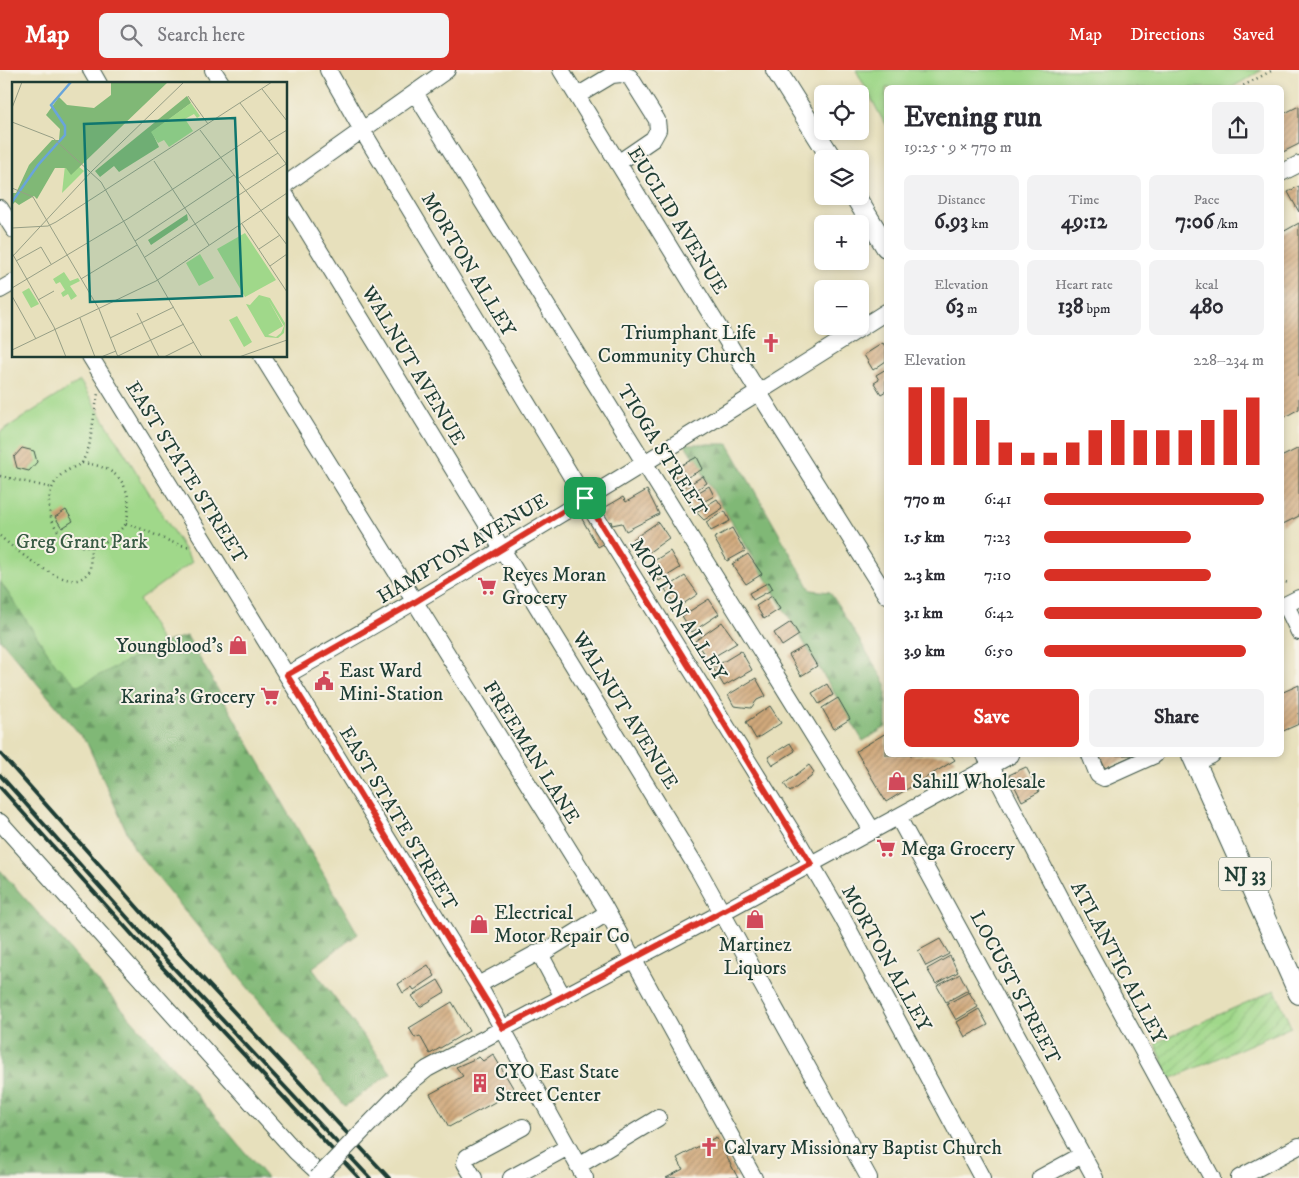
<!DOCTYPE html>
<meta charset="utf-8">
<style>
:root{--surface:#fff;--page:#f2f2f3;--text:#2b2b33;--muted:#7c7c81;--accent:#d93025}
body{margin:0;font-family:"IM FELL DW Pica",serif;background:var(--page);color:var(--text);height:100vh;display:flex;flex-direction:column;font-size:19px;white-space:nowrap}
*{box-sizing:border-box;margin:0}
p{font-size:16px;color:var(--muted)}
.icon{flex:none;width:28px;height:28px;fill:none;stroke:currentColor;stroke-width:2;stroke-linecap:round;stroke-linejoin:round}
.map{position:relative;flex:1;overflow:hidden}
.details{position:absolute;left:884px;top:15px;width:400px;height:672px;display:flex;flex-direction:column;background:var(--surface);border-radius:8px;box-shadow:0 2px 8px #0003}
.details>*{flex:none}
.fabs{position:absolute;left:814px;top:15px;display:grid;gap:10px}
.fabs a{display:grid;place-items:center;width:55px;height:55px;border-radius:8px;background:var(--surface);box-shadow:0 2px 8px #0003;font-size:25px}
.pin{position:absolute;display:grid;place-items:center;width:42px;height:42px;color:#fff;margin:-21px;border-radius:10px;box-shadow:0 2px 8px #0006}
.round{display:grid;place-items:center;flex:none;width:52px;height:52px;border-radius:8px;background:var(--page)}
.head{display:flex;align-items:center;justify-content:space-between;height:85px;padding:0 20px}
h1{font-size:28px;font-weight:700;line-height:38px}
.metrics{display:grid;grid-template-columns:repeat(3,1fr);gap:8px;height:85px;padding:5px 20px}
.metrics div{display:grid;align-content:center;border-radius:8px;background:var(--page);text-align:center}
.metrics b{font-size:21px;font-weight:700}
.metrics small{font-size:14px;font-weight:400}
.metrics p{font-size:14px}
.chart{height:140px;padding:10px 20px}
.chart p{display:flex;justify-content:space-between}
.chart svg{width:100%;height:90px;margin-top:5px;stroke:var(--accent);stroke-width:6}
.primary-button{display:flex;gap:10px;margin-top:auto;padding:10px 20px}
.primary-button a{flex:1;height:58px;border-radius:8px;background:var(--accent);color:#fff;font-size:20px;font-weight:700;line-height:58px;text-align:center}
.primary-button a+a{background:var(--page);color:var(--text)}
ul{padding:0 20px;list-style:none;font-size:16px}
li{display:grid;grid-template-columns:80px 60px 1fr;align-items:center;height:38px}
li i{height:12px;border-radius:6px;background:var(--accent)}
header{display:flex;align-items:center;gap:30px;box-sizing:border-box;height:70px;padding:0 25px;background:var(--accent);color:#fff}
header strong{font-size:24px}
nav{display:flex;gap:28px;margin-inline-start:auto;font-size:18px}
.search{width:350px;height:45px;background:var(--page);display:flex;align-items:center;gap:12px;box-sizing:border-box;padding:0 18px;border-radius:8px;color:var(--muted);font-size:19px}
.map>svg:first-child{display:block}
.forest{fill:url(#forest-firs);stroke:#507a55}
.park{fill:#a0d88a;stroke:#608a5f}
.garden{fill:url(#garden-furrows);stroke:#608a5f}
.building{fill:url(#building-hatch)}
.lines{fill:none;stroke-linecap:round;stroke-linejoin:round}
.minor-casing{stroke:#3d5548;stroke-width:18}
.major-casing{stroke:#3d5548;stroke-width:22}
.path{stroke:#3d5548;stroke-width:2.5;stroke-dasharray:1 4;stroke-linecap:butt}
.minor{stroke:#fff;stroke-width:16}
.major{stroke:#fff;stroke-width:20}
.rail{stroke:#1f3d34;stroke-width:4}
.minor-bridge-casing{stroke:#3d5548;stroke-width:18;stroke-linecap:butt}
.minor-bridge{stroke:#fff;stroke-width:16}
.route-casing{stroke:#fff;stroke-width:10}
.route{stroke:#d93025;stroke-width:6}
.labels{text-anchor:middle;stroke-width:4;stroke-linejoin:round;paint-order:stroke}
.shield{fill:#f7f3e8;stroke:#60746a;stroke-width:1}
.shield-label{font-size:19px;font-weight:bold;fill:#1f3d34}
.street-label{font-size:20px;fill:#1f3d34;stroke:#f7f3e8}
.poi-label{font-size:20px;fill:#1f3d34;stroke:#f7f3e8;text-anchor:start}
.park-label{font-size:20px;fill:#395c45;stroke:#f7f3e8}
.inset-river{fill:none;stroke:#69a5da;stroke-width:2.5}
.inset-road{fill:none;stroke:#979f86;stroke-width:1}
.view{fill:#0f766e;fill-opacity:0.15;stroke:#0f766e;stroke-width:2.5}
.inset-edge{fill:none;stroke:#1f3d34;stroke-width:2.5}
</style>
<header>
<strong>Map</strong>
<div class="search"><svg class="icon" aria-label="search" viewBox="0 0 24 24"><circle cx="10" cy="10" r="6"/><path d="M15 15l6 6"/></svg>Search here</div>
<nav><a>Map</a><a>Directions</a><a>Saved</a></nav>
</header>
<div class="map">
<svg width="1299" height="1108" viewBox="0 0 1299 1108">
<defs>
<pattern id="forest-firs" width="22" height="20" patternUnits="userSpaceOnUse" patternTransform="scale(1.25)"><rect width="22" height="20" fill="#80b876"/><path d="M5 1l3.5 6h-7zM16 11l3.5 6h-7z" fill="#689762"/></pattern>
<pattern id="garden-furrows" width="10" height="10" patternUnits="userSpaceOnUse" patternTransform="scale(1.25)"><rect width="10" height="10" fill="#a0d88a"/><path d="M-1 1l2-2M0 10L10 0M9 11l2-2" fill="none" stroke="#89ba78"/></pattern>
<pattern id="building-hatch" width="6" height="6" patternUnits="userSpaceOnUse" patternTransform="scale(1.25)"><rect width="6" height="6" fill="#d1a97c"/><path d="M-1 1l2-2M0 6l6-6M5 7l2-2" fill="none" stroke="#a98b66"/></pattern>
</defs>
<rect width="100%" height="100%" fill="#f7f3e8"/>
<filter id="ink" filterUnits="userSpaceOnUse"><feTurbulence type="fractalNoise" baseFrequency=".02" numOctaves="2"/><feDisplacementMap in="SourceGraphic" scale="10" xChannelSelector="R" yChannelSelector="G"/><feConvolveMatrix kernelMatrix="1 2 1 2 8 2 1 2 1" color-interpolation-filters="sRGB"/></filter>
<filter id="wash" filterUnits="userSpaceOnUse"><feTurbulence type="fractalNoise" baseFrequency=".0096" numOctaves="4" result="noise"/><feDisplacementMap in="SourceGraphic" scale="20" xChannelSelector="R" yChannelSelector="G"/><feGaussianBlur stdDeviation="1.12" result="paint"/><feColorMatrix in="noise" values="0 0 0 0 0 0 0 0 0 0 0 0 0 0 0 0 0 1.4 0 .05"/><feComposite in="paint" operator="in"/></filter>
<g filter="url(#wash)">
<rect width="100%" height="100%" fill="#e7e0bc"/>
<path class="forest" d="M685 374H728L811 520 830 522 886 614V657L863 671Z
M0 511 56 595 78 615 162 573 187 566 358 864 312 898 391 1003 345 1036 135 780 87 673 0 569Z
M0 800 155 976 267 1108H0Z"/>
<path class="park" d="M856 0H1262L1231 18H886V56Z
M80 311 192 492 139 530 162 573 78 616 56 595 0 511V362Z"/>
<path class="garden" d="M1275 920 1291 957 1170 1009 1155 973Z"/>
<g id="blocks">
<path class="building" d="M1299 36V74L1281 83V45Z
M1299 116V142L1288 122Z
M1299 153V339L1281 349V163Z
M883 273 886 278V291L873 300 864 285Z
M886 299V321L881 324 874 313 879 310 876 305Z
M22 378 34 381 37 392 29 401 17 398 14 387Z
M1299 378V446L1281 455V387Z
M697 387 703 399 678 412 672 400Z
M703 406 707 413 687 426 682 419Z
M709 416 714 426 692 438 687 429Z
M647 420 659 444 626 461 622 453 612 455 611 451 605 454 600 445 606 442 604 438 623 427 626 432Z
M717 429 723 438 704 450 696 442Z
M66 440 73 451 62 458 55 447Z
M725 441 730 451 711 461 706 452Z
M590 444 607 472 598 477 582 449Z
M658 452 669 468 645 485 633 469Z
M732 458 745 481 727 491 714 468Z
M670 481 680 498 659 511 649 494Z
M748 484 762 504 746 514 732 494Z
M685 506 698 524 677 538 665 519Z
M769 512 773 519 753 530 749 523Z
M772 526 780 539 764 549 756 536Z
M709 529 719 544 692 562 682 546Z
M722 552 737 573 708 590 695 571Z
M791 552 799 565 782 576 774 563Z
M805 576 817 596 801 606 789 585Z
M741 581 752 600 724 616 713 598Z
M756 608 766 626 757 630 751 638 734 636 728 625Z
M827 614 833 625 819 634 812 623Z
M1299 615V654L1281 662V623Z
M838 628 850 649 834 659 822 638Z
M770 636 781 653 756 669 746 652Z
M886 663V685H951L955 690 886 732 856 681Z
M790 673 795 681 773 695 768 687Z
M1099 685H1134L1105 698Z
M809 695 814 702 811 707 790 722 784 714Z
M1026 697 1039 722 1022 731 1009 705Z
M940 869 949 884 926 896 918 881Z
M950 886 958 902 936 914 927 899Z
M428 895 435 906 414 920 412 917 403 923 398 914Z
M960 904 968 920 946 932 937 916Z
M438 910 445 922 420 937 412 926Z
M969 922 978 937 956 950 947 934Z
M452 932 469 961 430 984 420 966 415 968 409 958Z
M979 939 988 955 965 967 957 952Z
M493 984 515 1021 449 1057 430 1024 463 1006 456 997 479 987 483 991Z
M716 1067 738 1108H666L683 1099 677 1088Z"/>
</g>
</g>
<g filter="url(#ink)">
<use href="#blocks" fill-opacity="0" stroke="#3d5548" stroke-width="1"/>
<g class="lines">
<g class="minor-casing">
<path id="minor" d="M91 0 99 14
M213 0 222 14
M328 0 362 60 585 429 799 773 842 847 982 1108
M561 0 759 323 886 525
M415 23 872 760
M577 26 612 5 621 4 630 7 657 50 658 60 653 69 618 93
M1281 103 1299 94
M286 114 447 0
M286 126 699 801 869 1108
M0 138 14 160
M0 220 14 212
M90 286 484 925 585 1108
M262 286 604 836 754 1108
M1286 535 1299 562
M1281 537 1299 528
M287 605C490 490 689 367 886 242
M985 685 1066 840 1212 1108
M1090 685 1098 705 1104 708 1155 685
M1196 693 1212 685
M898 747 1095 1108
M0 752 296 1082 324 1108
M539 882 563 927
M478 915 539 882 546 881 607 843
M406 1016 427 999 723 842 1011 685
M578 1096 658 1048
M474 1108 465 1093 467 1087 523 1057
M511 1108 568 1077
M1040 1108 1082 1085
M1239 1108 1299 1076"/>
</g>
<g class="major-casing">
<path id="major" d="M776 0 832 89
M855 126 886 177
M1192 685 1299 924"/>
</g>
<path class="path" d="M1239 18 1273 0
M82 393C119 396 135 418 126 454 117 463 104 476 91 477 55 478 36 433 59 407 64 401 75 397 82 393Z
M82 393 89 377 98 323
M0 406 52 418
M126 454C149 459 167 474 191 477
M0 466C14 479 56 513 77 510 82 509 86 505 90 501L91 477
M1281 511 1289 513"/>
<use href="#minor" class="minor"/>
<use href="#major" class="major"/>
<path class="rail" d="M0 683 152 854 389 1108
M0 705 142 864 370 1108
M0 717 136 869 359 1108"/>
<g class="minor-bridge-casing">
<path id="minor-bridge" d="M317 1108 406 1016"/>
</g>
<use href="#minor-bridge" class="minor-bridge"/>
</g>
</g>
<g class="lines" filter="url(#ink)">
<g class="route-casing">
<path id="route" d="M585 428 811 794 503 958 287 605 415 532Z"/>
</g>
<use href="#route" class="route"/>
</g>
<defs>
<g id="church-bare" transform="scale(1.5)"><path d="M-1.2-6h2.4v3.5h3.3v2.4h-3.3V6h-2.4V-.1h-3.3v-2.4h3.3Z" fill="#d1495b" stroke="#f7f3e8" stroke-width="2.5" paint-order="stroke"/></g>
<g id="supermarket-bare" transform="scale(1.5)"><path d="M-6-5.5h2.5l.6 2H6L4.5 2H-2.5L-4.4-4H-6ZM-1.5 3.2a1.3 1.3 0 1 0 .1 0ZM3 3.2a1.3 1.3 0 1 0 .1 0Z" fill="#d1495b" stroke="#f7f3e8" stroke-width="2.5" paint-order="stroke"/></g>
<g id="shop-bare" transform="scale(1.5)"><path d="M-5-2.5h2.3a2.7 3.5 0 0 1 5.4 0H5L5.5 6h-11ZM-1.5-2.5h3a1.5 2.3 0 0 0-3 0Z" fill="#d1495b" stroke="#f7f3e8" stroke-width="2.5" paint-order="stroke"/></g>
<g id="civic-bare" transform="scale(1.5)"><path d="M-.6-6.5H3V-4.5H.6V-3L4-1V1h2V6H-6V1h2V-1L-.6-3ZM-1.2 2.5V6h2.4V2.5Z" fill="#d1495b" stroke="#f7f3e8" stroke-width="2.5" paint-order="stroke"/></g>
<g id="building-bare" transform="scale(1.5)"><path d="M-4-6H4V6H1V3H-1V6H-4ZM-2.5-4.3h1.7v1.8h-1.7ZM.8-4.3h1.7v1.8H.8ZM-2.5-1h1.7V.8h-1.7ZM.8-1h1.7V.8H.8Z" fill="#d1495b" stroke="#f7f3e8" stroke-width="2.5" paint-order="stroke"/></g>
</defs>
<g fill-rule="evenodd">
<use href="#church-bare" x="771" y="273"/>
<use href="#supermarket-bare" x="487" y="516"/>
<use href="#shop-bare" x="238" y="575"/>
<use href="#civic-bare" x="324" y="611"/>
<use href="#supermarket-bare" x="270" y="626"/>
<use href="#shop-bare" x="897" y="711"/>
<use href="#supermarket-bare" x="886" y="778"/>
<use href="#shop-bare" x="755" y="849"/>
<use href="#shop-bare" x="479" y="854"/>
<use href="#building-bare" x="480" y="1013"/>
<use href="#church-bare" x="709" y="1077"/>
</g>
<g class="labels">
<rect class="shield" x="1219" y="787.5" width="52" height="33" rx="4"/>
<g class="shield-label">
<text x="1245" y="811">NJ 33</text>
</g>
<g class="street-label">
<text transform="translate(678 150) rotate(58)" y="7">EUCLID AVENUE</text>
<text transform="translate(469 194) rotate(59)" y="7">MORTON ALLEY</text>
<text transform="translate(414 295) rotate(59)" y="7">WALNUT AVENUE</text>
<text transform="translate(663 380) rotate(58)" y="7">TIOGA STREET</text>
<text transform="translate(187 402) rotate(58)" y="7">EAST STATE STREET</text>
<text transform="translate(462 478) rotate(-31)" y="7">HAMPTON AVENUE</text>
<text transform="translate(679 539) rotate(58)" y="7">MORTON ALLEY</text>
<text transform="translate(626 640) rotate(58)" y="7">WALNUT AVENUE</text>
<text transform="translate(532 682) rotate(58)" y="7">FREEMAN LANE</text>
<text transform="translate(399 748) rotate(59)" y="7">EAST STATE STREET</text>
<text transform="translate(887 888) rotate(61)" y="7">MORTON ALLEY</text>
<text transform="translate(1119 892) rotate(62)" y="7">ATLANTIC ALLEY</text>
<text transform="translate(1016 917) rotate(62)" y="7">LOCUST STREET</text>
</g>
<g class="poi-label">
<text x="756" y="269" text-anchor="end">Triumphant Life<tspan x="756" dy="23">Community Church</tspan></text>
<text x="502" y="511">Reyes Moran<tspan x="502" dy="23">Grocery</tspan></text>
<text x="223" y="582" text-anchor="end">Youngblood's</text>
<text x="339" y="607">East Ward<tspan x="339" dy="23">Mini-Station</tspan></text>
<text x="255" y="633" text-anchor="end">Karina's Grocery</text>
<text x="912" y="718">Sahill Wholesale</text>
<text x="901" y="785">Mega Grocery</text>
<text x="494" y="849">Electrical<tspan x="494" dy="23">Motor Repair Co</tspan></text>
<text x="755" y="881" text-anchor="middle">Martinez<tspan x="755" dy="23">Liquors</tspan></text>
<text x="495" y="1008">CYO East State<tspan x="495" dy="23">Street Center</tspan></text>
<text x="724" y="1084">Calvary Missionary Baptist Church</text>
</g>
<g class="park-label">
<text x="82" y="478">Greg Grant Park</text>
</g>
</g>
<g transform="translate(12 12)">
<rect width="275" height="275" fill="#e7e0bc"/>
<path d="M54 74 72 89 50 111Z" fill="#a0d88a"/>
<path d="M99 0H156L59 93 54 86H43L25 117 22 114 7 123 3 120 0 123V111H4L17 83 40 58H47L48 47 34 33 47 15 55 23 82 26 99 13ZM175 14 179 21 140 50 147 65 107 90 102 84 88 95 83 89ZM175 132 176 138 139 163 136 158Z" fill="#80b876"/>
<path d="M179 21 188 34 185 36 182 32 173 37 181 49 157 65 152 58 146 61 139 50ZM233 151 264 198 233 215 205 167ZM188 172 202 196 187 204 174 181ZM52 190 58 199 66 196 68 199 58 204 65 214 59 218 56 212 51 215 49 211 53 208 48 200 44 202 41 197ZM247 213 258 216 273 241 272 251 266 256 253 255 234 222 238 223ZM256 217 272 244 269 251 264 255 256 253 271 244ZM225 234 240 260 232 265 217 238Z" fill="#a0d88a" fill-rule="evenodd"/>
<path d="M17 206 27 222 19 226 10 210Z" fill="#a0d88a"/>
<path class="inset-river" d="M0 120 26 83 53 53V44L39 23 59 0"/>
<path class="inset-road" d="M250 7 275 39M176 14 196 42M228 21 275 83M0 26 10 0M0 40 41 56 89 100 190 275M188 48 275 163M257 59 275 48M142 79 197 163M225 97 266 71M0 106 21 115 87 227 106 275M230 142 275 210M0 146 36 144 44 140 260 0M123 159 222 93M247 167 268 153M0 171 42 245 54 275M0 175 80 89 172 0M133 175 274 82M4 179 29 165 39 182M258 184 275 172M69 197 125 163M0 206 117 136 249 49M0 214 24 257M26 218 42 209M125 231 147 275M68 236 83 275M98 256 162 225M0 268 144 199 275 111M106 274 172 242M89 275 104 269M152 275 182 260M227 275 275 258"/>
<path class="view" d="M223 36 230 214 78 220 72 42Z"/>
<rect width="275" height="275" class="inset-edge"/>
</g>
</svg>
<div class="fabs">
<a><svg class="icon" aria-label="locate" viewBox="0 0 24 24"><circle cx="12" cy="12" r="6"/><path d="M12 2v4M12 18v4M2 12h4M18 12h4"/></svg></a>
<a><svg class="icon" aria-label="layers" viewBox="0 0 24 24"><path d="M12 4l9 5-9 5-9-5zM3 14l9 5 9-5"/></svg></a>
<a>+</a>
<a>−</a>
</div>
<div class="pin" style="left:585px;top:428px;background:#1e9e55"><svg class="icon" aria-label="arrive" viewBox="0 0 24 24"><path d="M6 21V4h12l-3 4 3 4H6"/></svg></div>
<section class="details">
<div class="head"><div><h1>Evening run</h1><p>19:25 · 9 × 770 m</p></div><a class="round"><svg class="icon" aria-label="share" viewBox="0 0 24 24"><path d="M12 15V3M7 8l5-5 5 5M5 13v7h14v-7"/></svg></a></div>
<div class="metrics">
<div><p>Distance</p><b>6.93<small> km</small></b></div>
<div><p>Time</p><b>49:12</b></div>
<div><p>Pace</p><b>7:06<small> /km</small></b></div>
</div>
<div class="metrics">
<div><p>Elevation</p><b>63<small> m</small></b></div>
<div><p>Heart rate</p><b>138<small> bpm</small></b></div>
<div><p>kcal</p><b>480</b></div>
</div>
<div class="chart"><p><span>Elevation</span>228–234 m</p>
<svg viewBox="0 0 160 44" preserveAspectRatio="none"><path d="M5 44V6M15 44V6M25 44V11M35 44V22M45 44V33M55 44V38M65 44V38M75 44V33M85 44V27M95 44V22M105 44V27M115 44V27M125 44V27M135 44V22M145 44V17M155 44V11"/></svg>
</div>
<ul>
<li><b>770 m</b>6:41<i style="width:100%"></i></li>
<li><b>1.5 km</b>7:23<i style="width:67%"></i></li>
<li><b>2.3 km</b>7:10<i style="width:76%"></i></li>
<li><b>3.1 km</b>6:42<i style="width:99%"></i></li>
<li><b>3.9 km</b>6:50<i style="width:92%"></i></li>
</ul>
<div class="primary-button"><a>Save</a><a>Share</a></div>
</section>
</div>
